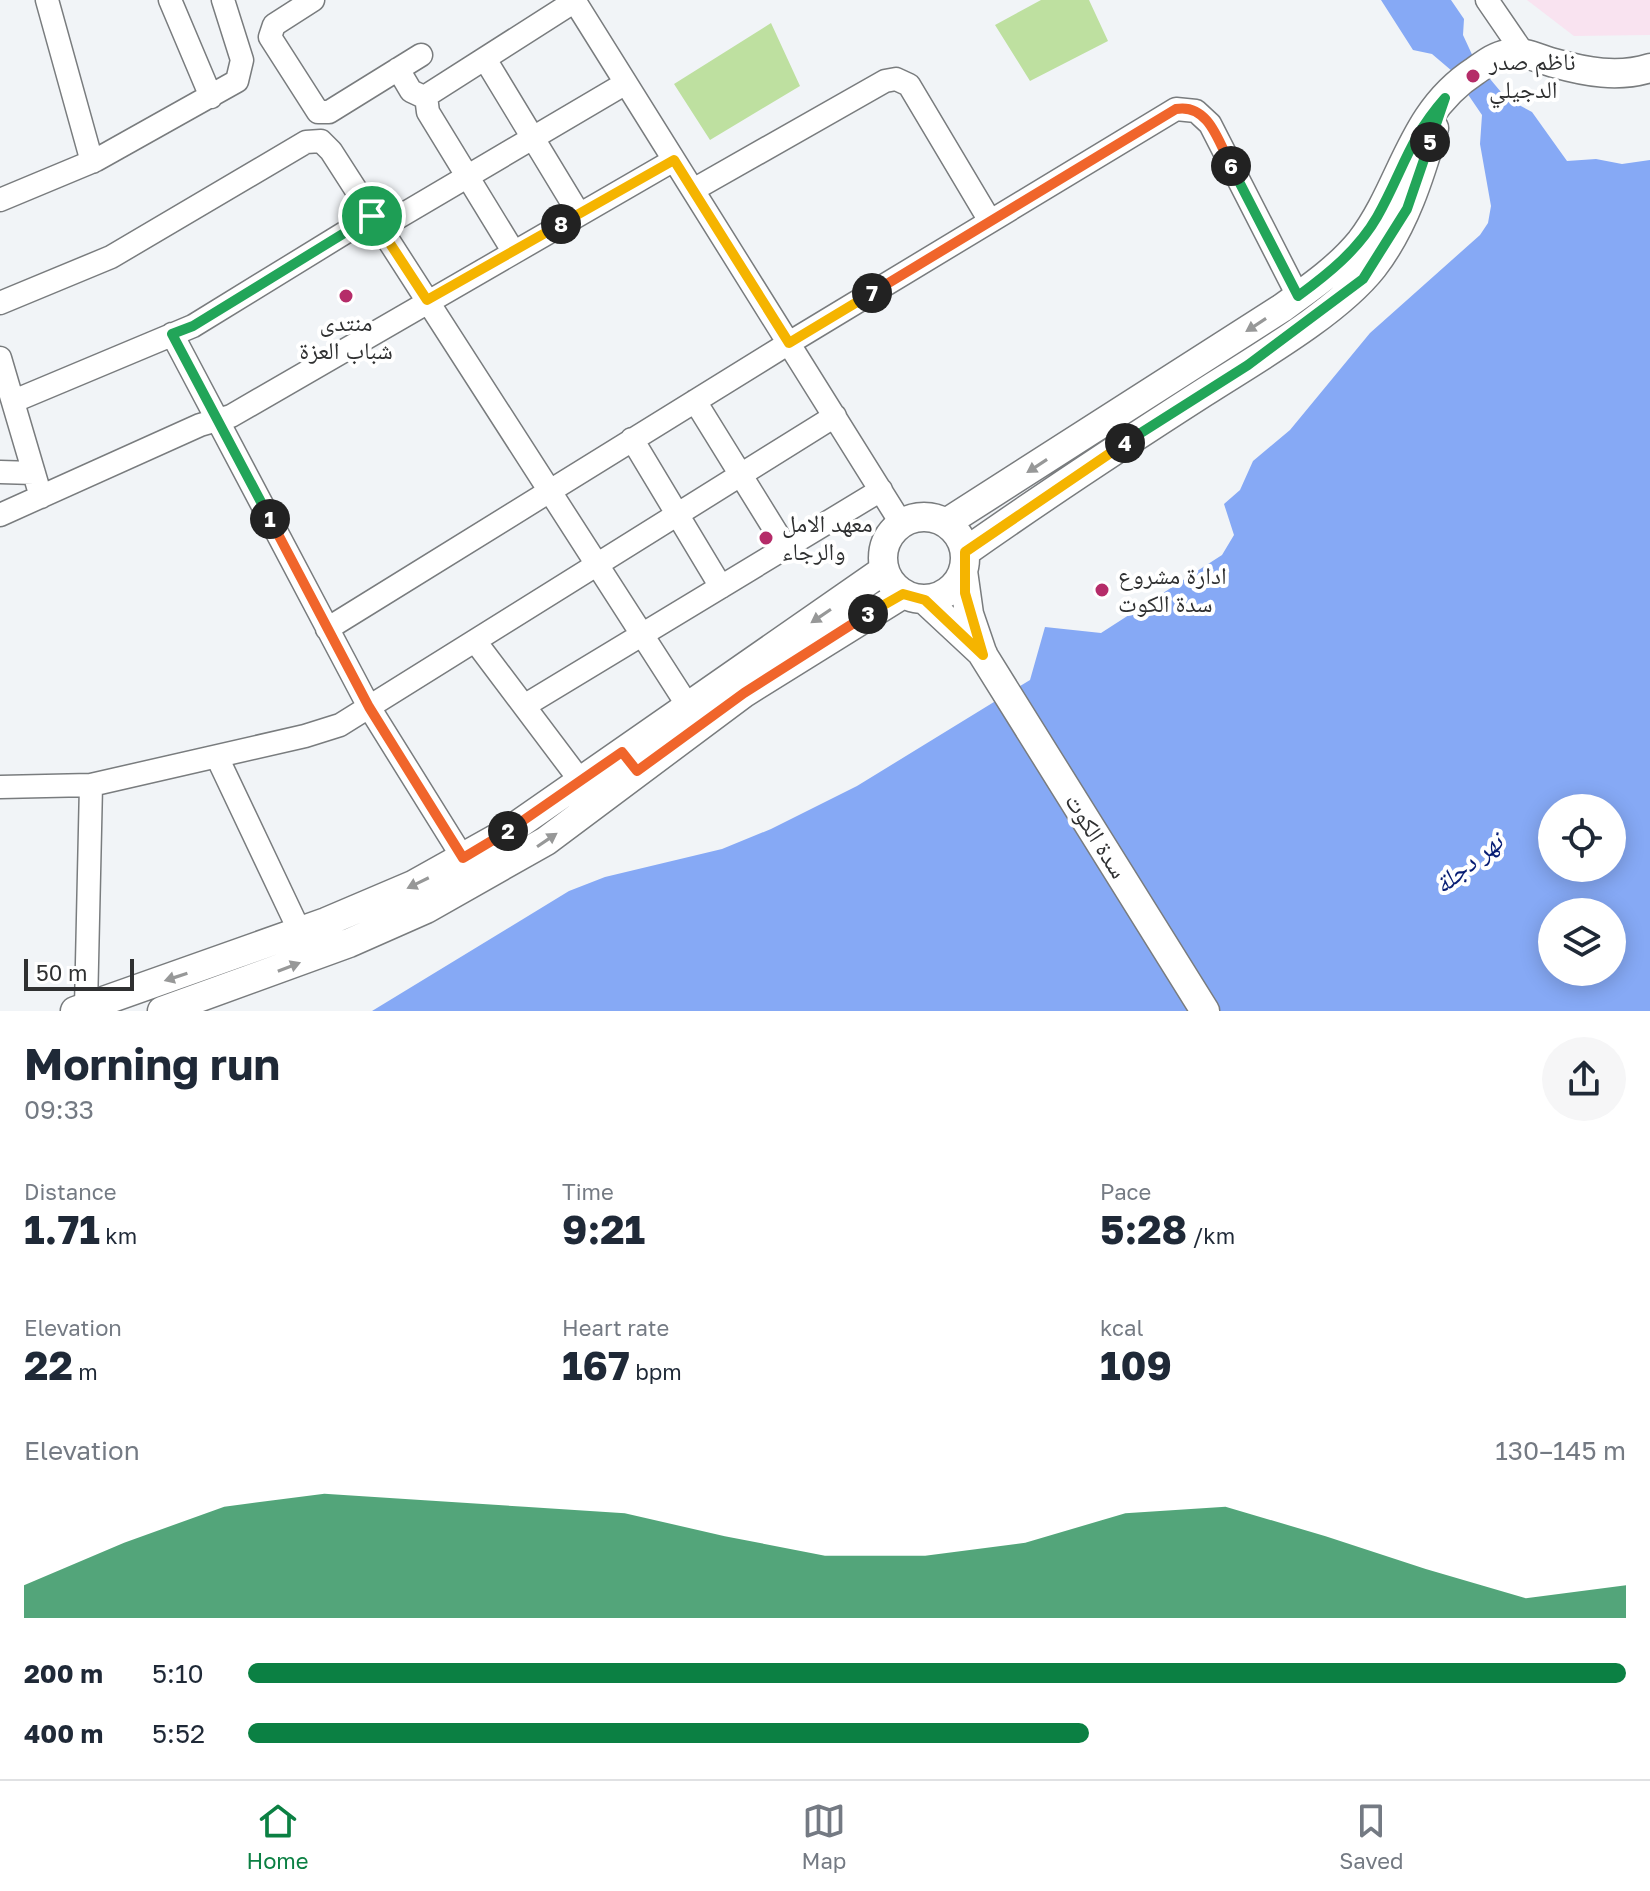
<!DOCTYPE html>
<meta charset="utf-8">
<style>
:root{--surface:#fff;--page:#f6f6f7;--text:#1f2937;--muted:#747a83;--line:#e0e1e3;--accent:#0b8043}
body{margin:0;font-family:"Golos Text","Noto Naskh Arabic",sans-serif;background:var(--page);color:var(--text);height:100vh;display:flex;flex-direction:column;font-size:30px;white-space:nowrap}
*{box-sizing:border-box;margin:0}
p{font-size:26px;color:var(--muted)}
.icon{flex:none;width:44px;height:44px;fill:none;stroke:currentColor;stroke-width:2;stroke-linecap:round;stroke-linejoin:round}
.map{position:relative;height:1011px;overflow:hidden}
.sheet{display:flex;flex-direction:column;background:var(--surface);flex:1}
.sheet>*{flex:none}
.controls{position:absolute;left:1538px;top:794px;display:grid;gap:16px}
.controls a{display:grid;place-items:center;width:88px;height:88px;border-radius:50%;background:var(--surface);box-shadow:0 4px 20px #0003;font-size:40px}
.scale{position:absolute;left:24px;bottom:20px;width:110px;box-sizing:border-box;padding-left:8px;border:4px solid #2f3031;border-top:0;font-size:22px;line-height:28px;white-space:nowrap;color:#2f3031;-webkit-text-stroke:6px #fff;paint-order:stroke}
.pin{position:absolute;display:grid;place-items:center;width:68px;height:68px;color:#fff;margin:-34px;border:4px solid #fff;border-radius:50%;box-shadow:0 2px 8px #0007}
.km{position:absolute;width:40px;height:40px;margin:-20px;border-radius:50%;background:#222;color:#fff;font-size:22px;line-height:40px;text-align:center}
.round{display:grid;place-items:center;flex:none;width:84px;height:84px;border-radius:42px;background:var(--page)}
.headline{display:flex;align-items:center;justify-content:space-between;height:136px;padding:0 24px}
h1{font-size:44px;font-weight:700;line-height:60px}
.metrics{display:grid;grid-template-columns:repeat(3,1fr);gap:12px;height:136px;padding:8px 24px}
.metrics div{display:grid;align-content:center}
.metrics b{font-size:40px;font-weight:700}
.metrics small{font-size:22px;font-weight:400}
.metrics p{font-size:22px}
.chart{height:224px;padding:16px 24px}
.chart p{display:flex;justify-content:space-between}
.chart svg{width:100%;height:144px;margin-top:8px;fill:var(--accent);opacity:.7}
ul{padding:0 24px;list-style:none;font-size:26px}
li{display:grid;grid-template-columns:128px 96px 1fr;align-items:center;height:60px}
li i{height:20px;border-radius:10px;background:var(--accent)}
.menu{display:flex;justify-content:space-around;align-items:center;height:112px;border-top:2px solid var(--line);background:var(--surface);font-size:22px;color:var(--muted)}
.menu a{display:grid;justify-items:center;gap:4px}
.menu .active{color:var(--accent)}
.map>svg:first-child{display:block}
.commercial{fill:#f9e3f0}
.green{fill:#bee0a0}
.water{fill:#86a9f5;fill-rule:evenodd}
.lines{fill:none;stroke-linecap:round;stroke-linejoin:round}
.minor-casing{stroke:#797c7e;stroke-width:25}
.major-casing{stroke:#797c7e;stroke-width:31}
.minor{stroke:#fff;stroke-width:22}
.major{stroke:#fff;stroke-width:28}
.oneway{fill:#979898}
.split-1-casing{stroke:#fff;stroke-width:16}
.split-2-casing{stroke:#fff;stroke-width:16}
.split-3-casing{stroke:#fff;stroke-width:16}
.split-4-casing{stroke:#fff;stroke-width:16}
.split-5-casing{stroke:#fff;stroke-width:16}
.split-6-casing{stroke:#fff;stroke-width:16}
.split-7-casing{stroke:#fff;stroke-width:16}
.split-8-casing{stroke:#fff;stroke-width:16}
.split-9-casing{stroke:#fff;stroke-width:16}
.split-1{stroke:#22a559;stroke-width:10}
.split-2{stroke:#f0652b;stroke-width:10}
.split-3{stroke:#f0652b;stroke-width:10}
.split-4{stroke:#f5b400;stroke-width:10}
.split-5{stroke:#22a559;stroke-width:10}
.split-6{stroke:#22a559;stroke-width:10}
.split-7{stroke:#f0652b;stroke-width:10}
.split-8{stroke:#f5b400;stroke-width:10}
.split-9{stroke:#f5b400;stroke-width:10}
.poi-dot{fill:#b52c69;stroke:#fff;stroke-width:3}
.labels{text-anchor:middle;stroke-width:8;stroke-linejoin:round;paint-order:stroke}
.poi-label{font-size:24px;fill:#2f3031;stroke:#fff;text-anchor:start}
.street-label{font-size:24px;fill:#2f3031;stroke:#fff}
.water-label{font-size:26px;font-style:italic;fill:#061c73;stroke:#fff}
</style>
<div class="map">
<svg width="1650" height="1011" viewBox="0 0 1650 1011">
<rect width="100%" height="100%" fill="#f1f4f7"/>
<path class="commercial" d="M1527 0H1650V35L1574 36Z"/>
<path class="green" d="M1041 0H1089L1108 41 1030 81 995 25Z
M771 23 800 86 710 140 674 84Z"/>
<path class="water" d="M1381 0H1451L1464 19 1463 35 1475 61 1506 98 1532 112 1567 161 1596 159 1622 164 1650 160V1011H372L569 891 605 877 722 849 771 829 857 786 1030 680 1045 627 1101 633 1222 555 1234 535 1224 504 1240 490 1253 461 1290 430 1370 333 1480 235 1488 223 1491 206 1480 144 1482 115 1452 71 1432 54 1413 50ZM1552 808H1612V868H1552ZM1552 912H1612V972H1552Z"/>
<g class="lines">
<g class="minor-casing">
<path id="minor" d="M47 0 92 162
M170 0 211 97
M313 0 274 25 270 37 318 112H329L421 55
M574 0 901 523
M1487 0 1524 54
M485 59 579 214
M398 69 411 91 426 98
M693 190 885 81 896 79 909 85 990 221
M0 200 96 160 237 81 242 60 223 0
M380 228 626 83
M513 251 428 112 426 96 575 1
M0 303 111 257 306 142 321 141 331 151 688 706
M172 334 369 707 463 858
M0 358 41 497
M14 401 193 326 372 216
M695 401 786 548
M632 439 721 587
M0 472 34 473
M0 515 200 425 231 416 674 160
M327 629 789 343 1176 109 1196 111 1210 124 1298 296
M475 641 579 779
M524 706 881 490
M217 757 300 932
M0 787 91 785 305 736 340 725 835 416
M86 1007 91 785"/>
</g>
<g class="major-casing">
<path id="major" d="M883 558a41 41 0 1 1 82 0a41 41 0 1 1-82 0Z
M946 523 1282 308C1310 288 1339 268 1361 241 1404 184 1410 113 1475 71 1485 64 1495 56 1507 54 1523 50 1539 59 1554 63 1586 72 1618 78 1650 68
M965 552C1043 497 1122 445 1203 393 1254 360 1336 314 1373 267 1404 227 1420 176 1434 128
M963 571 969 614 983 655 1205 1011
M925 600 983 654
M75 1011 326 922 413 885 506 833 884 570
M162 1011 349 943 426 909 546 841 744 693 903 594"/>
</g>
<use href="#minor" class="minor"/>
<use href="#major" class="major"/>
</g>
<defs><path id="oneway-solid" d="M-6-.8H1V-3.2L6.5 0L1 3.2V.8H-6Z" transform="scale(2)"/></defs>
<g class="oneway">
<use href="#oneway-solid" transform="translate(1256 325) rotate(147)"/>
<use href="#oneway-solid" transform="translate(1037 466) rotate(147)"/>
<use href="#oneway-solid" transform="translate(821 616) rotate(146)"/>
<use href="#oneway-solid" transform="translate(547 840) rotate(-34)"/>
<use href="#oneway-solid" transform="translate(418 883) rotate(154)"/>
<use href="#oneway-solid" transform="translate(289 967) rotate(-21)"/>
<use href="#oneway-solid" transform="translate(176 977) rotate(162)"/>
</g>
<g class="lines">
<g class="split-1-casing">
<path id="split-1" d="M270 519 172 334 193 326 372 216"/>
</g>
<g class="split-2-casing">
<path id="split-2" d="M270 519 369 707 463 858 508 831"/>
</g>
<g class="split-3-casing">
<path id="split-3" d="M508 831 622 752 637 771 744 693 868 614"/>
</g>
<g class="split-4-casing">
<path id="split-4" d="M868 614 903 594 925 600 983 655 965 593V552L1125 443"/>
</g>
<g class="split-5-casing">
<path id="split-5" d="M1125 443 1248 365 1363 279 1407 209 1430 142"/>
</g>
<g class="split-6-casing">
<path id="split-6" d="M1231 166 1298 296C1328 274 1358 250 1377 217 1403 171 1408 140 1445 98L1430 142"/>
</g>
<g class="split-7-casing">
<path id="split-7" d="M872 293 1176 109C1209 103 1219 143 1231 166"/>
</g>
<g class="split-8-casing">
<path id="split-8" d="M561 224 674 160 789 343 872 293"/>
</g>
<g class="split-9-casing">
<path id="split-9" d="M372 216 427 300 561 224"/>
</g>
<use href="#split-1" class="split-1"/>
<use href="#split-2" class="split-2"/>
<use href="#split-3" class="split-3"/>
<use href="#split-4" class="split-4"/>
<use href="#split-5" class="split-5"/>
<use href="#split-6" class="split-6"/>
<use href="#split-7" class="split-7"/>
<use href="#split-8" class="split-8"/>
<use href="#split-9" class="split-9"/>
</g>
<g class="poi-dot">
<circle cx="1473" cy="76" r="8"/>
<circle cx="346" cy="296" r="8"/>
<circle cx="766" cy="538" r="8"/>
<circle cx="1102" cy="590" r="8"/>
</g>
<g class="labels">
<g class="poi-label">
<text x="1489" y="70">ناظم صدر<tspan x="1489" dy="28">الدجيلي</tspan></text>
<text x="346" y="331" text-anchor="middle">منتدى<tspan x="346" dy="28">شباب العزة</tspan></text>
<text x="782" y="532">معهد الامل<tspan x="782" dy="28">والرجاء</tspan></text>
<text x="1118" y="584">ادارة مشروع<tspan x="1118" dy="28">سدة الكوت</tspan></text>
</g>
<g class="street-label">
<text transform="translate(1096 836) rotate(58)" y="8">سدة الكوت</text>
</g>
<g class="water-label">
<text transform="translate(1468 863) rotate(-39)" y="9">نهر دجلة</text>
</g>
</g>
</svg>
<div class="controls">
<a><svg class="icon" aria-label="locate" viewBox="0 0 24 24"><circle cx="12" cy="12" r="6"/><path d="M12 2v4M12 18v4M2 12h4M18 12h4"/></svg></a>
<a><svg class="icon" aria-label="layers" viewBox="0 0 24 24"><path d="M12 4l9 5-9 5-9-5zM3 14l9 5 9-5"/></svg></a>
</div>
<div class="scale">50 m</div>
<div class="pin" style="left:372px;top:216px;background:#1e9e55"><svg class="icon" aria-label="arrive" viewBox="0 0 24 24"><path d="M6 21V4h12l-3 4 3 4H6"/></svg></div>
<b class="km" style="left:270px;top:519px">1</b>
<b class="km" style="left:508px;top:831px">2</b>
<b class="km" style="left:868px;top:614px">3</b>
<b class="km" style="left:1125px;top:443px">4</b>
<b class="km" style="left:1430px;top:142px">5</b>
<b class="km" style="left:1231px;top:166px">6</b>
<b class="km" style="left:872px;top:293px">7</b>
<b class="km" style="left:561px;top:224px">8</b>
</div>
<section class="sheet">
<div class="headline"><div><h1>Morning run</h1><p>09:33</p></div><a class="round"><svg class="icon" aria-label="share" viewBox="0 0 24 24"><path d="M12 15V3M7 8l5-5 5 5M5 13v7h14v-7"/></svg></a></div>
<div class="metrics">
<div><p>Distance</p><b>1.71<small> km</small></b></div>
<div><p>Time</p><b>9:21</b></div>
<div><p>Pace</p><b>5:28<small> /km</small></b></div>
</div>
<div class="metrics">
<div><p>Elevation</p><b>22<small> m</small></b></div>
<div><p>Heart rate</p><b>167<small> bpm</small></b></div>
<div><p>kcal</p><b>109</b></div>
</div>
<div class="chart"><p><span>Elevation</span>130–145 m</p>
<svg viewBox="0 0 160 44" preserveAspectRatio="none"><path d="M0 44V34L10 21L20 10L30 6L40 8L50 10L60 12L70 19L80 25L90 25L100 21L110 12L120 10L130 19L140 29L150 38L160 34V44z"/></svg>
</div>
<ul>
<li><b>200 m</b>5:10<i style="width:100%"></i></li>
<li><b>400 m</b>5:52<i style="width:61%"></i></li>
</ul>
</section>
<nav class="menu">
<a class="active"><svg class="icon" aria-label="home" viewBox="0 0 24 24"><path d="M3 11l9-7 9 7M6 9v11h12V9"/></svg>Home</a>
<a><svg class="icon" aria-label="map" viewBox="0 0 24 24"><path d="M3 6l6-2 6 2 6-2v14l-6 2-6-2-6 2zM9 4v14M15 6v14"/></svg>Map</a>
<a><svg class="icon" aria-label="saved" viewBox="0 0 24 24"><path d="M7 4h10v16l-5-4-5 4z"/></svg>Saved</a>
</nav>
